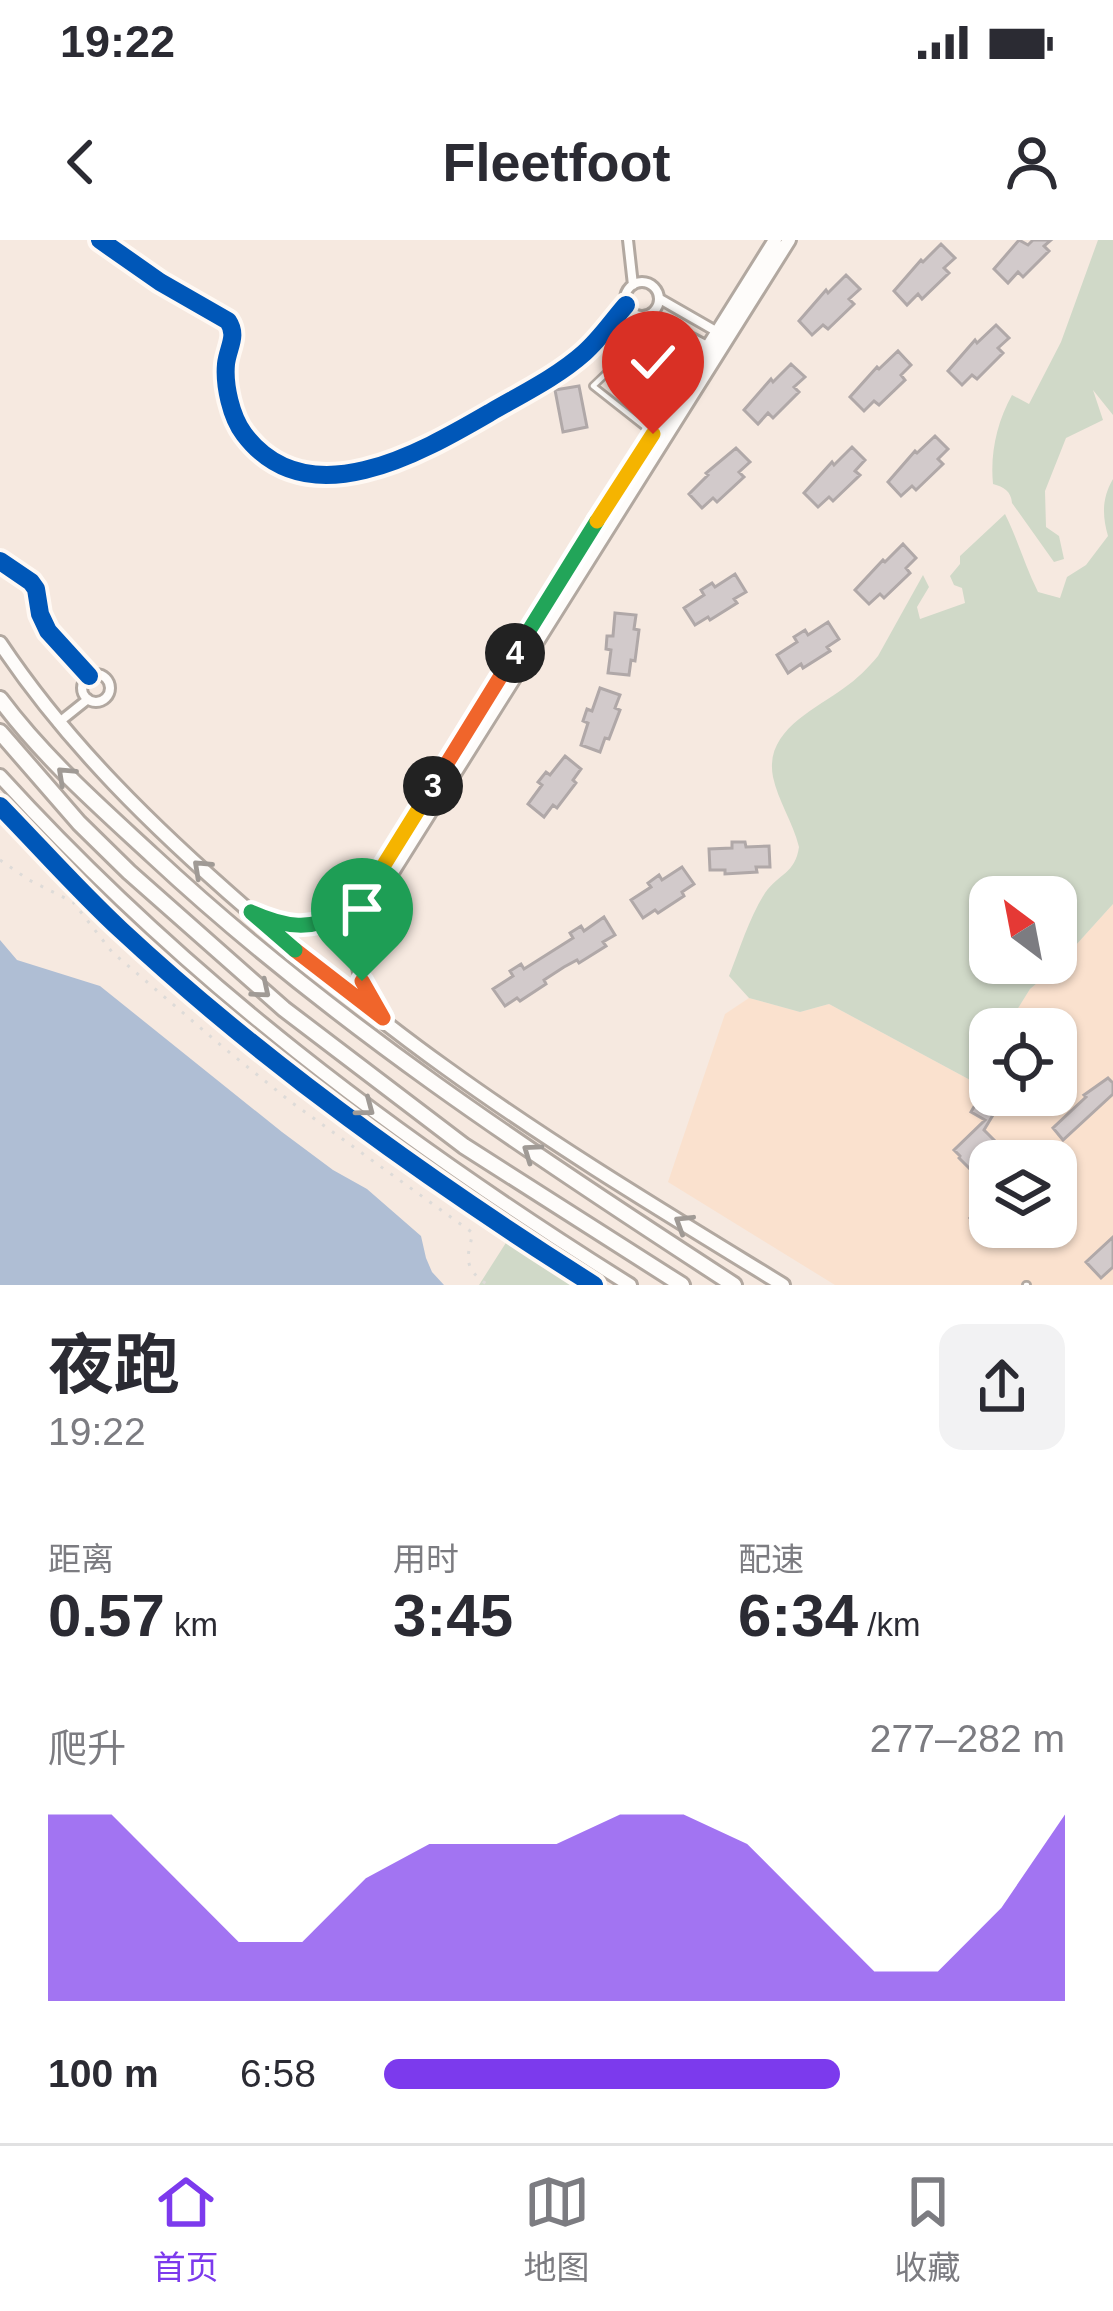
<!DOCTYPE html>
<html lang="zh">
<meta charset="utf-8">
<style>
:root{--surface:#fff;--page:#f2f2f3;--text:#2b2b33;--muted:#7c7c81;--line:#e1e1e2;--accent:#7c3aed}
body{margin:0;font-family:Arial,"Noto Sans SC",sans-serif;background:var(--page);color:var(--text);height:100vh;display:flex;flex-direction:column;font-size:45px;white-space:nowrap}
*{box-sizing:border-box;margin:0}
p{font-size:39px;color:var(--muted)}
.icon{flex:none;width:66px;height:66px;fill:none;stroke:currentColor;stroke-width:2;stroke-linecap:round;stroke-linejoin:round}
.map{position:relative;height:1045px;overflow:hidden}
.drawer{display:flex;flex-direction:column;background:var(--surface);flex:1}
.drawer>*{flex:none}
.needle{width:78px;rotate:328deg}
.fabs{position:absolute;left:969px;top:636px;display:grid;gap:24px}
.fabs a{display:grid;place-items:center;width:108px;height:108px;border-radius:24px;background:var(--surface);box-shadow:0 3px 9px #0004;font-size:60px}
.pin{position:absolute;display:grid;place-items:center;width:102px;height:102px;color:#fff;margin:-123px -51px;border-radius:50% 50% 50% 0;rotate:-45deg;box-shadow:0 0 12px #0007}
.pin .icon{rotate:45deg}
.km{position:absolute;width:60px;height:60px;margin:-30px;border-radius:50%;background:#222;color:#fff;font-size:33px;line-height:60px;text-align:center}
.round{display:grid;place-items:center;flex:none;width:126px;height:126px;border-radius:24px;background:var(--page)}
.summary{display:flex;align-items:center;justify-content:space-between;height:204px;padding:0 48px}
h1{font-size:66px;font-weight:700;line-height:90px}
.stats{display:grid;grid-template-columns:repeat(3,1fr);gap:18px;height:204px;padding:12px 48px}
.stats div{display:grid;align-content:center}
.stats b{font-size:60px;font-weight:700}
.stats small{font-size:33px;font-weight:400}
.stats p{font-size:33px}
.chart{height:336px;padding:24px 48px}
.chart p{display:flex;justify-content:space-between}
.chart svg{width:100%;height:216px;margin-top:12px;fill:var(--accent);opacity:.7}
ul{padding:0 48px;list-style:none;font-size:39px}
li{display:grid;grid-template-columns:192px 144px 1fr;align-items:center;height:90px}
li i{height:30px;border-radius:15px;background:var(--accent)}
.status{display:flex;justify-content:space-between;align-items:center;height:84px;padding:0 60px;background:var(--surface);direction:ltr}
.status svg{height:33px;fill:currentColor}
header{display:flex;justify-content:space-between;align-items:center;height:156px;padding:0 48px;background:var(--surface);font-size:54px;font-weight:700}
.tab-bar{display:flex;justify-content:space-around;align-items:center;height:168px;border-top:3px solid var(--line);background:var(--surface);font-size:33px;color:var(--muted)}
.tab-bar a{display:grid;justify-items:center;gap:6px}
.tab-bar .on{color:var(--accent)}
.map>svg:first-child{display:block}
.built{fill:#fae1ce;fill-rule:evenodd}
.green{fill:#d0d9c8;fill-rule:evenodd}
.water{fill:#afbed4}
.building{fill:#d2cacb;stroke:#b0a8a8;stroke-width:3}
.lines{fill:none;stroke-linecap:round;stroke-linejoin:round}
.service-casing{stroke:#b2a8a0;stroke-width:10}
.minor-casing{stroke:#b2a8a0;stroke-width:14}
.secondary-casing{stroke:#b2a8a0;stroke-width:18}
.trunk-casing{stroke:#b2a8a0;stroke-width:20}
.path{stroke:#dedbd8;stroke-width:3;stroke-dasharray:3 9;stroke-linecap:butt}
.service{stroke:#fefcfa;stroke-width:4.5}
.minor{stroke:#fefcfa;stroke-width:8}
.secondary{stroke:#fefcfa;stroke-width:12}
.trunk{stroke:#fefcfa;stroke-width:14}
.cycleway-casing{stroke:#fff9f4;stroke-width:26}
.cycleway{stroke:#0057b8;stroke-width:18}
.oneway{stroke:#a09a95}
.split-1-casing{stroke:#fff;stroke-width:24}
.split-2-casing{stroke:#fff;stroke-width:24}
.split-3-casing{stroke:#fff;stroke-width:24}
.split-4-casing{stroke:#fff;stroke-width:24}
.split-5-casing{stroke:#fff;stroke-width:24}
.split-6-casing{stroke:#fff;stroke-width:24}
.split-1{stroke:#f0652b;stroke-width:15}
.split-2{stroke:#22a559;stroke-width:15}
.split-3{stroke:#f5b400;stroke-width:15}
.split-4{stroke:#f0652b;stroke-width:15}
.split-5{stroke:#22a559;stroke-width:15}
.split-6{stroke:#f5b400;stroke-width:15}
</style>
<div class="status"><b>19:22</b><svg viewBox="0 0 49 12"><path d="M0 12V9h3v3zM5 12V6h3v6zM10 12V3h3v9zM15 12V0h3v12zM26 1h20v11H26zM47 4h2v5h-2z"/></svg></div>
<header><svg class="icon" aria-label="back" viewBox="0 0 24 24"><path d="M15 5l-7 7 7 7"/></svg>Fleetfoot<svg class="icon" aria-label="person" viewBox="0 0 24 24"><circle cx="12" cy="8" r="4"/><path d="M4 21q1-7 8-7t8 7"/></svg></header>
<div class="map">
<svg width="1113" height="1045" viewBox="0 0 1113 1045">
<rect width="100%" height="100%" fill="#f6e9e0"/>
<path class="built" d="M1113 664V1045H835L668 942 725 774 749 758 800 772 829 764 972 841 990 813V855H1056V789H1005L1030 749 1057 726ZM990 921H1056V987H990Z"/>
<path class="green" d="M1098 0H1113V175L1093 150 1103 180 1066 198 1045 251 1046 287 1059 296 1064 319 1054 322 1012 263C1011 251 1004 247 993 244 990 213 997 182 1012 155L1029 164 1061 102Z
M1113 239V664L1057 726 1030 749 1005 789H990V813L972 841 829 764 800 772 749 758 729 736C740 709 749 678 765 653 779 633 795 634 799 607 793 582 778 561 773 537 764 491 814 470 844 448 857 439 868 428 878 416L923 335 929 347 917 367 920 379 965 363 962 348 954 345 950 336 960 324V316L1005 274C1018 300 1025 326 1038 352L1060 358 1067 337 1086 325 1108 296C1102 275 1102 258 1113 239ZM1056 657V723H990V657Z
M509 998 588 1045H479Z"/>
<path class="water" d="M0 700 17 720 100 746 282 892 333 930 367 949 421 996 426 1018 432 1032 444 1045H0Z"/>
<path class="building" d="M1019 0 1028 5 1033 0H1051L1044 6 1049 11 1023 37 1018 32 1008 43 994 29Z
M941 4 955 18 944 28 949 33 922 59 918 54 907 65 894 51 921 20 923 22Z
M846 35 860 49 849 59 854 64 828 89 823 85 812 95 799 81 826 50 828 53Z
M996 85 1009 98 998 108 1003 113 977 139 972 135 962 145 948 131 975 100 977 103Z
M898 111 911 125 901 135 905 140 879 165 874 161 864 171 850 157 877 127 879 129Z
M791 124 805 137 794 147 799 152 773 178 768 173 758 184 744 170 771 139 773 142Z
M579 146 587 187 563 192 555 150Z
M935 196 948 209 938 219 943 224 916 250 912 246 901 256 888 242 915 211 917 213Z
M852 207 865 220 855 231 860 235 833 261 829 257 818 267 804 253 832 222 834 225Z
M736 208 750 222 739 232 744 237 717 262 713 258 702 268 689 254 708 235 706 233Z
M903 304 916 318 906 328 910 333 884 358 880 354 869 364 855 350 883 320 885 322Z
M735 334 746 352 734 359 737 363 710 380 708 377 695 385 684 368 704 355 701 350 712 343 715 347Z
M615 373 636 375 634 389 639 390 635 421 631 420 629 435 608 433 611 410 606 409 607 396H613Z
M828 382 839 399 827 407 830 411 803 428 801 424 788 433 777 415 797 402 794 397 805 390 808 395Z
M600 448 620 455 615 468 620 470 609 499 605 498 600 512 581 505 588 483 583 481 587 469 592 471Z
M565 516 581 529 573 540 576 543 557 568 553 565 544 577 528 564 542 545 538 542 546 532 550 535Z
M732 602H745L746 607 769 606 770 627H756L757 632 725 634V630H710L709 609 732 608Z
M682 627 694 644 682 652 684 656 658 673 655 670 643 678 631 660 651 647 648 643 659 635 662 640Z
M604 677 615 695 603 702 606 706 579 723 577 720 564 727 544 740 546 744 520 761 517 758 505 766 493 749 513 736 510 731 521 724 524 729 573 698 570 693 581 686 584 691Z
M1108 838 1113 843V854L1063 900 1053 888 1086 857 1084 855Z
M990 839V855H1005L984 890 1006 912 997 921H990V928L986 932 990 936V980L981 989 970 978 982 965 973 956 985 944 959 918 960 916 954 910 985 880 971 872Z
M1113 997V1027L1101 1038 1086 1022Z"/>
<g class="lines">
<g class="service-casing">
<path id="service" d="M640 101 593 146 650 191
M1026 1045H1027"/>
</g>
<g class="minor-casing">
<path id="minor" d="M100 0 160 42 228 81C238 96 228 107 226 124 224 145 231 177 244 194 308 279 422 212 491 172 522 154 557 137 584 113 600 99 612 81 626 65
M628 0 633 45
M625 59a17 17 0 1 1 34 0a17 17 0 1 1-34 0Z
M660 59 721 94
M650 76 711 108
M0 321 31 342 36 349 40 374 48 391 89 436
M82 448a14 14 0 1 1 28 0a14 14 0 1 1-28 0Z
M58 483 88 459"/>
</g>
<g class="secondary-casing">
<path id="secondary" d="M0 403C68 505 155 589 247 669 311 724 377 779 446 828 554 906 669 975 783 1045
M0 536C186 740 397 899 630 1045
M262 677C303 694 341 684 369 649L775 0
M380 772C357 737 352 718 364 677L789 0"/>
</g>
<g class="trunk-casing">
<path id="trunk" d="M0 459C44 518 99 566 153 616 330 781 532 914 734 1045
M0 492 79 583 129 632 284 769 464 906 682 1045"/>
</g>
<path class="path" d="M0 620 29 640 73 662 112 712 224 808 291 862 473 993C466 1019 464 1029 488 1045"/>
<use href="#service" class="service"/>
<use href="#minor" class="minor"/>
<use href="#secondary" class="secondary"/>
<use href="#trunk" class="trunk"/>
<g class="cycleway-casing">
<path id="cycleway" d="M100 0 160 42 228 81C238 96 228 107 226 124 224 145 231 177 244 194 308 279 422 212 491 172 522 154 557 137 584 113 600 99 612 81 626 65
M0 321 31 342 36 349 40 374 48 391 89 436
M0 566C40 607 79 651 121 690 265 824 428 940 594 1045"/>
</g>
<use href="#cycleway" class="cycleway"/>
</g>
<defs><path id="oneway-chevron" d="M-2-3.5L2.5 0L-2 3.5" fill="none" stroke-width="1.6" stroke-linecap="round" stroke-linejoin="round" transform="scale(3)"/></defs>
<g class="oneway">
<use href="#oneway-chevron" transform="translate(65 535) rotate(-137)"/>
<use href="#oneway-chevron" transform="translate(201 628) rotate(-137)"/>
<use href="#oneway-chevron" transform="translate(262 750) rotate(40)"/>
<use href="#oneway-chevron" transform="translate(366 868) rotate(37)"/>
<use href="#oneway-chevron" transform="translate(531 912) rotate(-145)"/>
<use href="#oneway-chevron" transform="translate(683 983) rotate(-148)"/>
</g>
<g class="lines">
<g class="split-1-casing">
<path id="split-1" d="M295 710 383 778 362 741"/>
</g>
<g class="split-2-casing">
<path id="split-2" d="M295 710 251 672C285 687 311 692 344 672"/>
</g>
<g class="split-3-casing">
<path id="split-3" d="M344 672 369 649 433 546"/>
</g>
<g class="split-4-casing">
<path id="split-4" d="M433 546 515 413"/>
</g>
<g class="split-5-casing">
<path id="split-5" d="M515 413 597 281"/>
</g>
<g class="split-6-casing">
<path id="split-6" d="M597 281 653 194"/>
</g>
<use href="#split-1" class="split-1"/>
<use href="#split-2" class="split-2"/>
<use href="#split-3" class="split-3"/>
<use href="#split-4" class="split-4"/>
<use href="#split-5" class="split-5"/>
<use href="#split-6" class="split-6"/>
</g>
</svg>
<div class="fabs">
<a><svg class="needle" viewBox="-14 -14 28 28"><path d="M0-13l5 13h-10z" fill="#e53935"/><path d="M0 13l5-13h-10z" fill="#7c7c81"/></svg></a>
<a><svg class="icon" aria-label="locate" viewBox="0 0 24 24"><circle cx="12" cy="12" r="6"/><path d="M12 2v4M12 18v4M2 12h4M18 12h4"/></svg></a>
<a><svg class="icon" aria-label="layers" viewBox="0 0 24 24"><path d="M12 4l9 5-9 5-9-5zM3 14l9 5 9-5"/></svg></a>
</div>
<div class="pin" style="left:362px;top:741px;background:#1e9e55"><svg class="icon" aria-label="arrive" viewBox="0 0 24 24"><path d="M6 21V4h12l-3 4 3 4H6"/></svg></div>
<div class="pin" style="left:653px;top:194px;background:#d93025"><svg class="icon" aria-label="check" viewBox="0 0 24 24"><path d="M5 12l5 5 9-10"/></svg></div>
<b class="km" style="left:433px;top:546px">3</b>
<b class="km" style="left:515px;top:413px">4</b>
</div>
<section class="drawer">
<div class="summary"><div><h1>夜跑</h1><p>19:22</p></div><a class="round"><svg class="icon" aria-label="share" viewBox="0 0 24 24"><path d="M12 15V3M7 8l5-5 5 5M5 13v7h14v-7"/></svg></a></div>
<div class="stats">
<div><p>距离</p><b>0.57<small> km</small></b></div>
<div><p>用时</p><b>3:45</b></div>
<div><p>配速</p><b>6:34<small> /km</small></b></div>
</div>
<div class="chart"><p><span>爬升</span>277–282 m</p>
<svg viewBox="0 0 160 44" preserveAspectRatio="none"><path d="M0 44V6L10 6L20 19L30 32L40 32L50 19L60 12L70 12L80 12L90 6L100 6L110 12L120 25L130 38L140 38L150 25L160 6V44z"/></svg>
</div>
<ul>
<li><b>100 m</b>6:58<i style="width:67%"></i></li>
</ul>
</section>
<nav class="tab-bar">
<a class="on"><svg class="icon" aria-label="home" viewBox="0 0 24 24"><path d="M3 11l9-7 9 7M6 9v11h12V9"/></svg>首页</a>
<a><svg class="icon" aria-label="map" viewBox="0 0 24 24"><path d="M3 6l6-2 6 2 6-2v14l-6 2-6-2-6 2zM9 4v14M15 6v14"/></svg>地图</a>
<a><svg class="icon" aria-label="saved" viewBox="0 0 24 24"><path d="M7 4h10v16l-5-4-5 4z"/></svg>收藏</a>
</nav>
